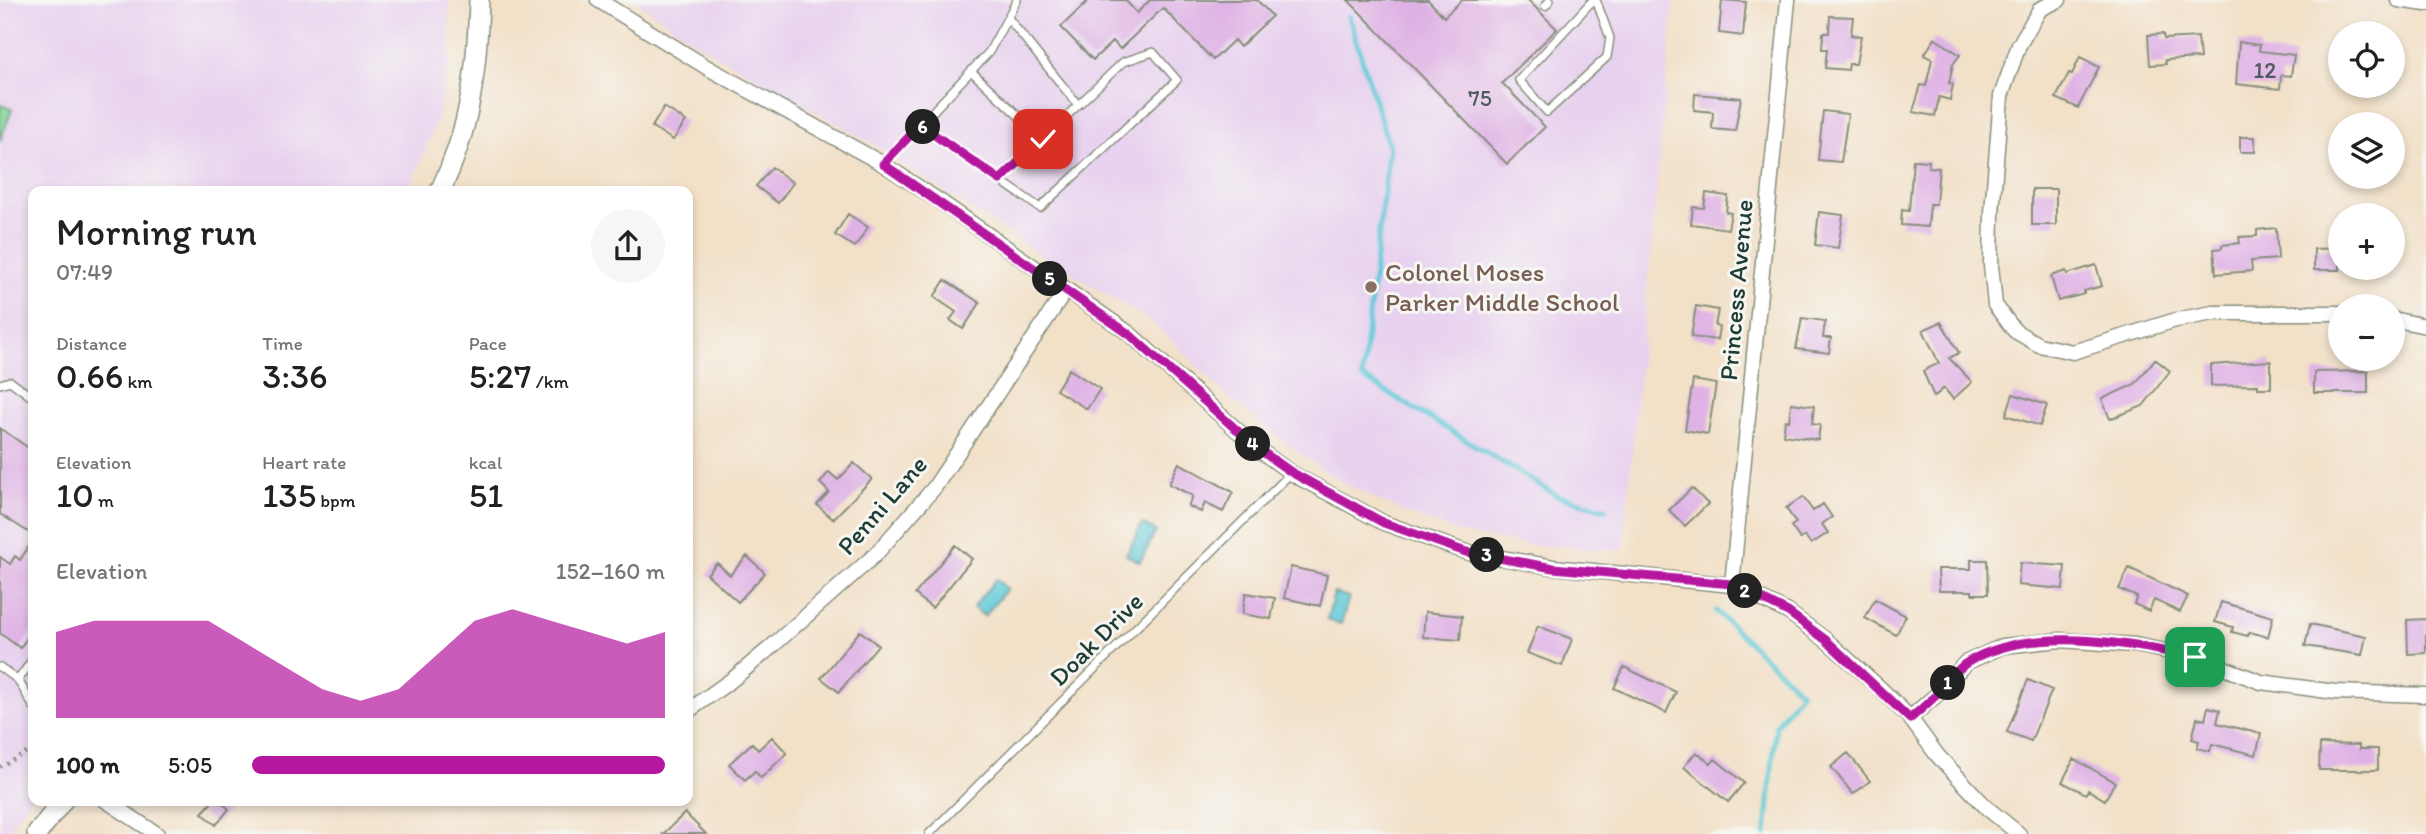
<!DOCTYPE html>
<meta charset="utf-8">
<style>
:root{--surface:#fff;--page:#f6f6f6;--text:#202124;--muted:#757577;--accent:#b5179e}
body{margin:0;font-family:Itim,sans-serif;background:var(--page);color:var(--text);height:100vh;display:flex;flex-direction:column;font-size:26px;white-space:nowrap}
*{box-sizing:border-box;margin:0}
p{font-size:23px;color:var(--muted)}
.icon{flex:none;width:38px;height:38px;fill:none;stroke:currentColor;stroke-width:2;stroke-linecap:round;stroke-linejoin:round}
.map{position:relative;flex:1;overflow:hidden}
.panel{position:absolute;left:28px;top:186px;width:665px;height:620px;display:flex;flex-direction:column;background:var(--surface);border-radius:14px;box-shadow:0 4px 10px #0003}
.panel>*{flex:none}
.fabs{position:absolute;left:2328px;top:21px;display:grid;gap:14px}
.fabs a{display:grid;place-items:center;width:77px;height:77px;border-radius:50%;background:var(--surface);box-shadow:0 4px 10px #0003;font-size:35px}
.pin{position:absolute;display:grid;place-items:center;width:60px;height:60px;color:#fff;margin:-30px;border-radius:14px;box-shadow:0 4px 10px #0006}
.km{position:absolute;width:35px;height:35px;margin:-18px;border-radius:50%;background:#222;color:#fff;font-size:19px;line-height:35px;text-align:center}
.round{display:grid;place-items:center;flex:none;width:74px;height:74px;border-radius:37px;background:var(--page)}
.summary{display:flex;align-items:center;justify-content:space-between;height:119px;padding:0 28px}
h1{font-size:38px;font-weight:600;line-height:52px}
.metrics{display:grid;grid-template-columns:repeat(3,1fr);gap:10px;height:119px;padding:7px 28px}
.metrics div{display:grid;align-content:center}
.metrics b{font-size:35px;font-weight:600}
.metrics small{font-size:19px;font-weight:400}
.metrics p{font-size:19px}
.chart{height:196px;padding:14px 28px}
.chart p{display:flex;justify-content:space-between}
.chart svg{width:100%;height:126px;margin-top:7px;fill:var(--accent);opacity:.7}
ul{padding:0 28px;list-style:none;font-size:23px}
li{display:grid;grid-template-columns:112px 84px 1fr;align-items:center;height:52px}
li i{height:18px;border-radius:9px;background:var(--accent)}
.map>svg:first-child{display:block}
.built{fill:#e8d2ef}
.green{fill:#82d598;stroke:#508966;stroke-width:2}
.water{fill:#5ec9d8;stroke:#3e8386;stroke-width:2}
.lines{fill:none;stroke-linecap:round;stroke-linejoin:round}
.stream{stroke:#5ec9d8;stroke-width:5}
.building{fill:#dfb2e5}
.service-casing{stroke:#888e7e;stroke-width:10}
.minor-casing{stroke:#888e7e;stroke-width:17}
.tertiary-casing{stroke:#888e7e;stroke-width:22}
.path{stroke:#888e7e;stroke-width:3.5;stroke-dasharray:2 5;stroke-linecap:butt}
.service{stroke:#fff;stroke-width:7}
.minor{stroke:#fff;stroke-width:14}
.tertiary{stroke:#fff;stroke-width:19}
.route-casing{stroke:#fff;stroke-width:14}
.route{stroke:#b5179e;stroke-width:9}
.education-dot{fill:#8d6e63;stroke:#f6f6f2;stroke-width:2.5}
.labels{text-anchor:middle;stroke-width:6;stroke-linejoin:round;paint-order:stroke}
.number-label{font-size:23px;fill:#4f5a60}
.education-label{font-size:26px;fill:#785e54;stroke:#f6f6f2;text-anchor:start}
.street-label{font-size:26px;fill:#1f3d34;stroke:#f6f6f2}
</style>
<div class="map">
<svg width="2426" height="834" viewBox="0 0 2426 834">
<rect width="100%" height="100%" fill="#f6f6f2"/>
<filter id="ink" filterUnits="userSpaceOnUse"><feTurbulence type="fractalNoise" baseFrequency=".0143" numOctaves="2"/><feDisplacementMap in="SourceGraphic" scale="14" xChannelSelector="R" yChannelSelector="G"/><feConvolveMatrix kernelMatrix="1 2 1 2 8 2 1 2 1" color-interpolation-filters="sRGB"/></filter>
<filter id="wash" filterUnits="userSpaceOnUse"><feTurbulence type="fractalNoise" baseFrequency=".00686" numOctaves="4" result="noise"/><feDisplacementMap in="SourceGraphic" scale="28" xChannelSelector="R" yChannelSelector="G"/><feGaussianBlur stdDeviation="1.57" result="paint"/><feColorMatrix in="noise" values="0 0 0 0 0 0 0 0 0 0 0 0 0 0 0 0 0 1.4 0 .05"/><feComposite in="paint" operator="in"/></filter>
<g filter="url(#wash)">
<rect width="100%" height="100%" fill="#f2e0c7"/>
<path class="built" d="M0 0H449L450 61 440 108 426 149 408 191H33V796L5 834H0Z
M635 0H1674L1623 550 1528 545 1459 533 1408 514 1349 486 1304 457 1232 400 1152 322 1038 253 871 143 702 47Z"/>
<path class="green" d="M0 105 12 109 0 141Z"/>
<path class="water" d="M1142 524 1156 531 1140 562 1126 555Z
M996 579 1007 589 984 616 973 607Z
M1334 593 1349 597 1341 624 1327 620Z"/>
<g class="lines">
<path class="stream" d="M1349 16 1389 147 1362 377 1558 496 1606 509
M1716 611 1801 692 1776 725 1766 834"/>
</g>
<g id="blocks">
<path class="building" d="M1089 0H1125L1137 13 1150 0H1257L1272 16 1240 47 1234 40 1213 60 1163 8 1120 49 1113 41 1093 60 1061 27Z
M1348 0H1428L1444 17 1462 0H1528L1557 29 1502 83 1545 127 1507 164Z
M1722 0 1746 2 1743 36 1719 33Z
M1830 16 1853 17 1851 35 1861 36 1856 64H1849L1848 70 1825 68 1827 49H1822L1823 33H1829Z
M2163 34 2164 39 2198 37 2200 58 2165 60 2166 64 2150 65 2148 35Z
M1935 38 1960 55 1953 64 1949 83 1953 84 1950 100 1939 97 1935 116 1913 112 1921 85 1926 86 1932 59 1924 55Z
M2239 42 2260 45 2259 51 2294 55 2291 76 2281 75 2280 89 2236 84Z
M2080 57 2099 67 2078 108 2056 98 2069 73 2072 74Z
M1695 94 1741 98 1735 131 1712 129 1713 112 1694 110Z
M664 107 686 121 673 140 652 127Z
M1823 111 1848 114 1841 162 1818 160Z
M2240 137H2255V152H2240Z
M1913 160 1929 161 1928 167 1939 168 1936 204H1930L1928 227 1901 225 1902 210 1909 211Z
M772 167 793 183 778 203 756 186Z
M2032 189H2056V225H2032Z
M1706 193 1728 196 1726 212 1731 213 1728 229 1691 224 1693 207 1704 208Z
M1819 212 1843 215 1838 248 1815 245Z
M848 214 868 227 855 247 835 235Z
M2276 228 2278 259 2251 261 2252 271 2216 274 2214 249 2222 248V245L2240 243 2239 237 2257 236V230Z
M2340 248V270H2314V249Z
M2096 265 2102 286 2084 291V294L2058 301 2051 276 2066 271 2067 274Z
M945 280 980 303 963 329 950 320 956 312 934 297Z
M1696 306 1718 310 1715 326 1719 327 1717 340 1691 337Z
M1802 318 1825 321 1823 338H1831L1829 353 1796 349Z
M1941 322 1959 353 1949 358 1972 382 1953 399 1944 388 1934 397 1923 371 1939 363 1923 330Z
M2155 359 2170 371 2143 406 2110 419 2102 399 2135 384Z
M2271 361V388H2258V385L2211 386V365Z
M1069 369 1100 389 1087 409 1056 390Z
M2368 371V393H2314V372Z
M1693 380 1716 384 1708 434 1685 430Z
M2013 394 2047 405 2040 426 2006 415Z
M1791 403 1814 406 1812 424 1820 425 1818 440 1783 435 1785 420 1789 421Z
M0 428 33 451V535L0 514Z
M854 463 872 479 833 519 817 505 829 492 820 483 829 472 838 480Z
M1179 463 1233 492 1223 512 1205 503 1201 512 1188 506 1193 496 1169 484Z
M1692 488 1708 504 1685 526 1669 510Z
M1803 497 1813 511 1823 504 1832 517 1822 524 1828 533 1811 544 1805 536 1800 539 1791 526 1796 523 1786 508Z
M33 540V629L20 648 0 633V557L10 564 15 556 20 560Z
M955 545 972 559 932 608 915 594Z
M747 556 765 573 738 602 707 574 717 563 730 575Z
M1971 560H1987L1988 594H1972V591H1939L1938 569H1971Z
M2020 563 2065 566 2063 589 2018 585Z
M1291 567 1327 575 1320 606 1284 598Z
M2129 568 2188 596 2180 612 2154 600 2149 611 2134 604 2137 597 2119 589Z
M1246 593 1275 598 1271 619 1242 614Z
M1875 599 1906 616 1896 635 1865 618Z
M2221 602 2273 617 2268 637 2249 632 2248 636 2232 632 2233 627 2215 622Z
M1425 612 1462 616 1460 640 1423 637Z
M2426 619V653L2408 654 2407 620Z
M2310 624 2366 636 2362 655 2305 646Z
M1538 626 1572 639 1562 666 1527 653Z
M860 631 878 645 839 692 821 678Z
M1624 667 1676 692 1666 713 1614 688Z
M2028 680 2052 690 2031 741 2007 732Z
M2208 707 2220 710 2217 723 2261 734 2256 755 2212 744 2210 751 2197 748 2199 741 2192 739 2197 718 2205 720Z
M772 737 787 753 761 778 755 771 745 780 729 764 752 743 758 750Z
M2320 744 2359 745V749H2378V770H2319Z
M1696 752 1711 764 1715 759 1744 783 1728 802 1684 767Z
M1848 753 1870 781 1853 794 1831 767Z
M2074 759 2115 782 2105 800 2088 790 2086 794 2062 782Z
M214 800H219L229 809 216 825 202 813Z
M685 813 706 834H663Z"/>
</g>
</g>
<g filter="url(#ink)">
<use href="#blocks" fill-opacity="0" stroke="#888e7e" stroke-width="2"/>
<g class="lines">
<g class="service-casing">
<path id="service" d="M1593 0 1519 80 1547 112 1607 57 1610 38 1596 0
M1545 6 1550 0
M1008 18 1078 105
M971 71 1043 139
M920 125 1040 208 1177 80 1153 52 1123 62 1000 180
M883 164 989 52 1017 0
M0 384 10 381 33 398
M33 659 18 680 33 706
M0 667 18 680
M929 834 1291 473"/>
</g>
<g class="minor-casing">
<path id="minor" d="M598 0 708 68 883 164 941 202 1130 334 1257 448 1291 473 1384 523 1466 552 1553 567 1732 585 1788 612 1826 640 1880 688 1910 718 1937 755 1987 808 2019 834
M2059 0 2040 9 2019 45 2001 96 1992 213 1991 265 1995 305 2015 331 2039 345 2073 352 2176 320 2213 313H2340
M2398 0 2426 4
M2392 319 2426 326
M1732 585 1788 0
M688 711 733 679 770 648 875 555 934 488 1066 290
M1910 718 1941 691 1965 663 2003 646 2060 640 2135 645 2195 657 2261 682 2335 692 2426 695
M105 800 157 834"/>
</g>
<g class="tertiary-casing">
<path id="tertiary" d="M440 191C471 128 477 69 479 0
M37 834 63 800"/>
</g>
<path class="path" d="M0 767 33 749"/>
<use href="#service" class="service"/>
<use href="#minor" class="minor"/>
<use href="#tertiary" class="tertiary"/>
</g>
</g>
<g class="lines" filter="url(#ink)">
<g class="route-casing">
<path id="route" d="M1043 139 1000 180 920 125 883 164 1129 334 1257 448 1291 472 1384 523 1466 552 1553 568 1732 584 1788 612 1826 640 1910 719C1921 709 1932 700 1942 689 1950 681 1957 668 1968 662 2033 624 2125 643 2195 657"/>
</g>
<use href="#route" class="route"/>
</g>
<circle class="education-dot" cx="1371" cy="287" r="7"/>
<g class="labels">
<g class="number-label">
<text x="2265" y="78">12</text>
<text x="1480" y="106">75</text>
</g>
<g class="education-label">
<text x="1385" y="281">Colonel Moses<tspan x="1385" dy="30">Parker Middle School</tspan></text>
</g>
<g class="street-label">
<text transform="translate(1736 290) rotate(-85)" y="9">Princess Avenue</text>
<text transform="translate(882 505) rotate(-49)" y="9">Penni Lane</text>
<text transform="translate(1096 639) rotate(-45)" y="9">Doak Drive</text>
</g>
</g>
</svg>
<div class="fabs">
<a><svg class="icon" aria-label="locate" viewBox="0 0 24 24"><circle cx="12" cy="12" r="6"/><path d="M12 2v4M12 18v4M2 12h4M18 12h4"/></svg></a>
<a><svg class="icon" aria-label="layers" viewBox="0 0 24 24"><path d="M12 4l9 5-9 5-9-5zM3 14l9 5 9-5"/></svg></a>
<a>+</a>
<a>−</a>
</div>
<div class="pin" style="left:2195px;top:657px;background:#1e9e55"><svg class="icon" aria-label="arrive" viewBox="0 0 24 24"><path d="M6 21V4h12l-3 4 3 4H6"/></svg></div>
<div class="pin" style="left:1043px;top:139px;background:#d93025"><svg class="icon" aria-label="check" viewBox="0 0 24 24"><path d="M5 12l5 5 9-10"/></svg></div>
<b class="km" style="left:1948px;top:683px">1</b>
<b class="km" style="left:1745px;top:591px">2</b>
<b class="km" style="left:1487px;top:555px">3</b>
<b class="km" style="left:1253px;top:444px">4</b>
<b class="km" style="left:1050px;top:279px">5</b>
<b class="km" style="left:923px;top:127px">6</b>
<section class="panel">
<div class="summary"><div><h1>Morning run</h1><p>07:49</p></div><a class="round"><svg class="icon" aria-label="share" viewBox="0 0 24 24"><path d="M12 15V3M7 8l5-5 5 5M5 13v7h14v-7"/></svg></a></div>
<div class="metrics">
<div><p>Distance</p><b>0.66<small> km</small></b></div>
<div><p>Time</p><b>3:36</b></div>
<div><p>Pace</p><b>5:27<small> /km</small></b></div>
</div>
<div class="metrics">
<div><p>Elevation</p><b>10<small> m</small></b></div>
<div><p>Heart rate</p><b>135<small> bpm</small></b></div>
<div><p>kcal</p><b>51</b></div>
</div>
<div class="chart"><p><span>Elevation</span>152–160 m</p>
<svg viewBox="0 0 160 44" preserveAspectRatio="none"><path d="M0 44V14L10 10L20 10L30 10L40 10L50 18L60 26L70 34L80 38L90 34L100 22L110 10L120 6L130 10L140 14L150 18L160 14V44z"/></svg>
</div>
<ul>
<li><b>100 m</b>5:05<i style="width:100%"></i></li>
</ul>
</section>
</div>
